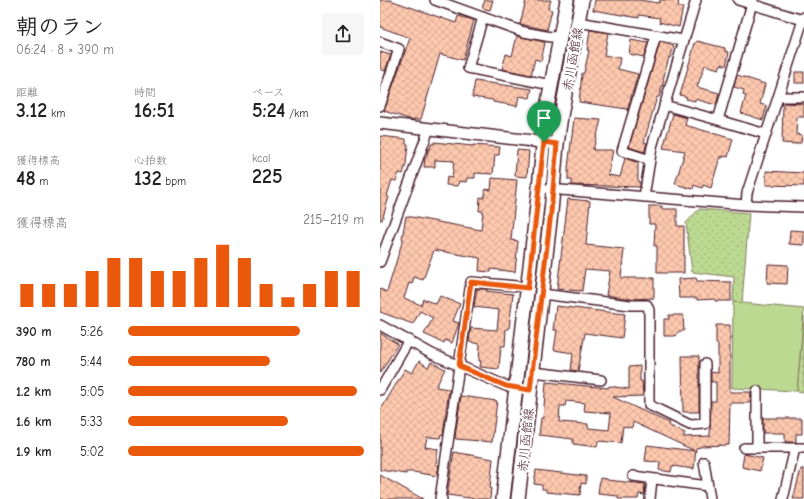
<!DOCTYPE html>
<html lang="ja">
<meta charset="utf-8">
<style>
:root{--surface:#fff;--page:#f6f6f6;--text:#222;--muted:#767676;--accent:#ea580c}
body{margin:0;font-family:"Comic Neue","Klee One",sans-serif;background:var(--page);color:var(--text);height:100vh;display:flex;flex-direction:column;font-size:15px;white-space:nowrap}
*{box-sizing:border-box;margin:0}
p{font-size:13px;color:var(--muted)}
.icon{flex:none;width:22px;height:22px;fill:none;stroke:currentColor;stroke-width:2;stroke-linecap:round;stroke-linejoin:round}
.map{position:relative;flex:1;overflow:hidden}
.details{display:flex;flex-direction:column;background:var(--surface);width:380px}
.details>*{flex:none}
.pin{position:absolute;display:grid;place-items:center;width:34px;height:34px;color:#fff;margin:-41px -17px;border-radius:50% 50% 50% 0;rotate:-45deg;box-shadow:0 0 4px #0007}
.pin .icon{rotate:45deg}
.round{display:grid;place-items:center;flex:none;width:42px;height:42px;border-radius:4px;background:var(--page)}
.headline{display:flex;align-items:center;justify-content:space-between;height:68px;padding:0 16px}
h1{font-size:22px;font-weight:600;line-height:30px}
.stats{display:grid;grid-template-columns:repeat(3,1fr);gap:6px;height:68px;padding:4px 16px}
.stats div{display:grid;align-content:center}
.stats b{font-size:20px;font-weight:600}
.stats small{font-size:11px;font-weight:400}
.stats p{font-size:11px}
.chart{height:112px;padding:8px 16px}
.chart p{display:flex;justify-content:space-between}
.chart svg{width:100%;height:72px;margin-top:4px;stroke:var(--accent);stroke-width:6}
ul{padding:0 16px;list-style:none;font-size:13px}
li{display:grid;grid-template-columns:64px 48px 1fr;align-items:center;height:30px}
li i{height:10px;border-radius:5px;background:var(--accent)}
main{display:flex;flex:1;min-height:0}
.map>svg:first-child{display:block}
.green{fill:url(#green-dots);stroke:#837c5e}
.pitch{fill:#bcd992;stroke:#837c5e}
.building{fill:url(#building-cross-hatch);stroke:#4a1f2b;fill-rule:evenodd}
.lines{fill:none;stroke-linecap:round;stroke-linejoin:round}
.minor-casing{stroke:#4a1f2b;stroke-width:12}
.tertiary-casing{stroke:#4a1f2b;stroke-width:14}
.secondary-casing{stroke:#4a1f2b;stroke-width:16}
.minor{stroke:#fff;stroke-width:9}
.tertiary{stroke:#fff;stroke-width:11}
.secondary{stroke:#fff;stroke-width:13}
.route-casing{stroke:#fff;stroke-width:8}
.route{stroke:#ea580c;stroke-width:5}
.labels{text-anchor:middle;stroke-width:4;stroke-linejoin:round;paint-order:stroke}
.street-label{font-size:13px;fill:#4a1f2b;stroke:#fff}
</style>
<main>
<section class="details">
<div class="headline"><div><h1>朝のラン</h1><p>06:24 · 8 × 390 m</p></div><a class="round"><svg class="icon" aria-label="share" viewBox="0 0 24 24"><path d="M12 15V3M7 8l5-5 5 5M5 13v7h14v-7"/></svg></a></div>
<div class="stats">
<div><p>距離</p><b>3.12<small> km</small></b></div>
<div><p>時間</p><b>16:51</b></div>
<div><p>ペース</p><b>5:24<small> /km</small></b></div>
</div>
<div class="stats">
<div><p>獲得標高</p><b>48<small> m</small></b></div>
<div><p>心拍数</p><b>132<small> bpm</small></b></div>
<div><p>kcal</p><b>225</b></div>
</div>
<div class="chart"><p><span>獲得標高</span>215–219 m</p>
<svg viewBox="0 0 160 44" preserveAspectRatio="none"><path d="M5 44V30M15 44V30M25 44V30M35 44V22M45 44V14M55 44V14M65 44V22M75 44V22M85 44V14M95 44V6M105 44V14M115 44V30M125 44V38M135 44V30M145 44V22M155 44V22"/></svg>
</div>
<ul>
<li><b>390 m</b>5:26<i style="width:73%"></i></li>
<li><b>780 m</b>5:44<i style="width:60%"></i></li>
<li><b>1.2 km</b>5:05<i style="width:97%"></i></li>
<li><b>1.6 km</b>5:33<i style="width:68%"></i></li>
<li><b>1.9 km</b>5:02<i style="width:100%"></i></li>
</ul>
</section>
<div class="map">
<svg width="424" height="499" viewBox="0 0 424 499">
<defs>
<pattern id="green-dots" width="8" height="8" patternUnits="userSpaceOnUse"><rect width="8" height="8" fill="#bcd992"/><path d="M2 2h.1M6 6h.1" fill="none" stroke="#a3ba7e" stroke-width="1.8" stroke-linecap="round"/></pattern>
<pattern id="building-cross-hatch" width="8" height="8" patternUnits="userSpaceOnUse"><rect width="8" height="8" fill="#fdc8ae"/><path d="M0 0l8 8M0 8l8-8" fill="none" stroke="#daab96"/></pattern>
</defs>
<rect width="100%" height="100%" fill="#fff"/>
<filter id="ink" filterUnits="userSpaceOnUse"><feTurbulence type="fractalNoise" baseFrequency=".025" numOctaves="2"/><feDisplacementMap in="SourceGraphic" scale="8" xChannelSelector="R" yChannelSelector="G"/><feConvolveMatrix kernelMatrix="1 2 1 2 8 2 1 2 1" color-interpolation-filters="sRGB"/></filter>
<g filter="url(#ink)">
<path class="green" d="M319 209 369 213 362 303 353 302 354 277 312 272 306 223Z
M424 316V392L417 391Z"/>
<path class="pitch" d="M353 302 424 309 417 391 352 388Z"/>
<path class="building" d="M0 0H10L76 23 78 16 94 20 83 60 60 54 41 119H33L32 120 4 111 30 38 0 27Z
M105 0H113L110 10 102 8Z
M146 0H171L168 9 172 10 167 30 140 24Z
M215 0H259L279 3 280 0H299L298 7H303L299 27 279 22 280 18 259 15V18L213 10Z
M210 30 228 33 224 55 240 58 238 69 258 74 247 111V109L199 102 202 73H204L209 50H207Z
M137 36 164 42 165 43 161 61 155 59 151 75 122 69 126 54 132 56Z
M251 40 268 43 264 57 249 54Z
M317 41 345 48V51L349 52 346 66 341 64 339 69 325 65 317 87 339 93 336 105 315 99V101L306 99 307 97 300 95 315 43H316Z
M280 42 294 46 290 58 289 57 283 80H284L279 97H277L270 121 264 142 267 143 264 152 249 147Z
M0 52 11 55 5 71 0 69Z
M415 72H424V83H415Z
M357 75 385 84 380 104 387 106 383 120 361 113 366 96 363 95 364 90 354 87Z
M95 81 152 89 150 98 139 96 137 106 113 102V100L92 97Z
M403 103 424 104V117H417L416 134 422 135 421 143H416V144L402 143Z
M293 114 307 118 305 125 353 139 348 157 343 156V158L340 157 331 188 323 185 322 188 314 185 313 189 295 184 305 151 283 148Z
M194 118 221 120 213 150H233L228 175 240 177 245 158 258 163V182H260V187L192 185V180H188V168Z
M0 136 26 139V144H28L26 164 23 174 19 173 16 181 12 180 7 196 9 197 2 220H0Z
M54 142 93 146V145L120 147 119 155H115L113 174 95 173V178H87L86 182 79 181 78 186 66 185 67 177 72 178 74 161 55 160V167H44L45 157H47L48 149H50L51 144H54Z
M137 150 149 151 147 177 135 176Z
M386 171 424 173V186L386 185Z
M112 178 137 180 131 240 138 241 135 272 111 269V272L99 271 100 258 54 250 43 280 34 277 32 284 29 283 24 298 41 305 43 299 56 304 60 296 80 304 73 321 79 323 72 343 65 340 64 343 44 334 53 318 40 311 33 324 0 312V289L7 292 23 239 22 238 26 216 101 230 103 211H99L100 197 104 198 105 189 111 190Z
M188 199 210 201 206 245 244 249 241 278H274V298L250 299 226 295 230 271 205 269 202 291 177 289Z
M269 206H282V209H297V226H304V273H277V246H274L275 224H269Z
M410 230 424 231V245L409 244Z
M388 264 408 265 407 284 387 283Z
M316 278 317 281 351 282V301H335V299L317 300V298H299L298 279Z
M97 289H107L106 291 133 294 129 329H126L125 346H121L119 369 100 367 101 361H99L100 344 89 342 91 328 117 330 119 310 94 307Z
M176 306 245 314 242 338 205 333 198 371 191 370 193 353 174 350 177 330H173Z
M289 315H303L304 331H299L295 336H284V319H289Z
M336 325H350V392H371L370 403H350L349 445 321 446V447L316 448 314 469 292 466 291 472 279 470 280 462 265 461 267 445 315 451 253 422 252 428 243 426 241 443 218 441 217 447 193 444V439L159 435 161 418H163L166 382 228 388 229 386 249 389V367L260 366V381H262L263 396 233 397 289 423 288 425 305 433 303 437 330 436 331 401H336V382H331V372L338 373V344H336ZM186 401 205 403 204 411 231 413 229 430 208 428V424L179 422 180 406H185Z
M0 333 18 344 0 373Z
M302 356H319V412H303Z
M39 361 48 367 51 362 65 369 56 387 69 389 63 435 61 434 60 438 47 437 45 447 58 449 56 465H59L57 476 33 472H26V474L0 470V411L25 369 32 373Z
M81 396 117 401 112 442 76 439 75 437Z
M383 418H422V434H416V442H405V433H383Z
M74 452 113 459 110 488H111L110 499H97L67 495Z
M364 454 383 458 380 471 362 467Z
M421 469H424V499H413Z
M156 470 206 476V484L201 483 200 495 166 492V489H162V485L154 484Z
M0 475 43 499H0Z
M220 478 227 479V480L265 484 264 495 259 494 258 499H238V496L218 494Z"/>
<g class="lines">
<g class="minor-casing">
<path id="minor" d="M55 0 144 32 171 37 180 36
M358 0 423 20
M373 0 338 120 386 134
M103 17 88 68 171 85
M198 22 303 40
M0 42 19 49 0 106
M398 97H424
M284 105 338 120
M270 160 242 151 276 36
M168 189 366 205 424 207
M264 197 272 147 316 0
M366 205 367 193 424 17
M0 262 49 129
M162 294 250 305H267L269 310V405L310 425 325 424V364
M0 325 52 354 126 386 150 390
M153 372 221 380
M0 390 29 340
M377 391V448
M364 448H415
M324 462 330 499
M253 476 328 486
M62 499H60L91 282 148 287
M270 499 272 479
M403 499 415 448H424"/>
</g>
<g class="tertiary-casing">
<path id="tertiary" d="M0 123 170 143"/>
</g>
<g class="secondary-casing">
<path id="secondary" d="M123 499 159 188 166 113 187 0
M138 499 171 212 177 144 181 116 202 0"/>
</g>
<use href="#minor" class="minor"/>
<use href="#tertiary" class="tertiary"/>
<use href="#secondary" class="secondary"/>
</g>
</g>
<g class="lines" filter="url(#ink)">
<g class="route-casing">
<path id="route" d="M164 142 177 144 171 212 150 390 126 386 79 366 91 282 148 288Z"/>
</g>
<use href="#route" class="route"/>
</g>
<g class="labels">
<g class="street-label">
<text transform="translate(192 59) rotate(-80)" y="5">赤川函館線</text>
<text transform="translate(145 440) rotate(-84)" y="5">赤川函館線</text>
</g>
</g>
</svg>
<div class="pin" style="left:164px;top:142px;background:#1e9e55"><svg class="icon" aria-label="arrive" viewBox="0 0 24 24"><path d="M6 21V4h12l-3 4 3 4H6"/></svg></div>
</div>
</main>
